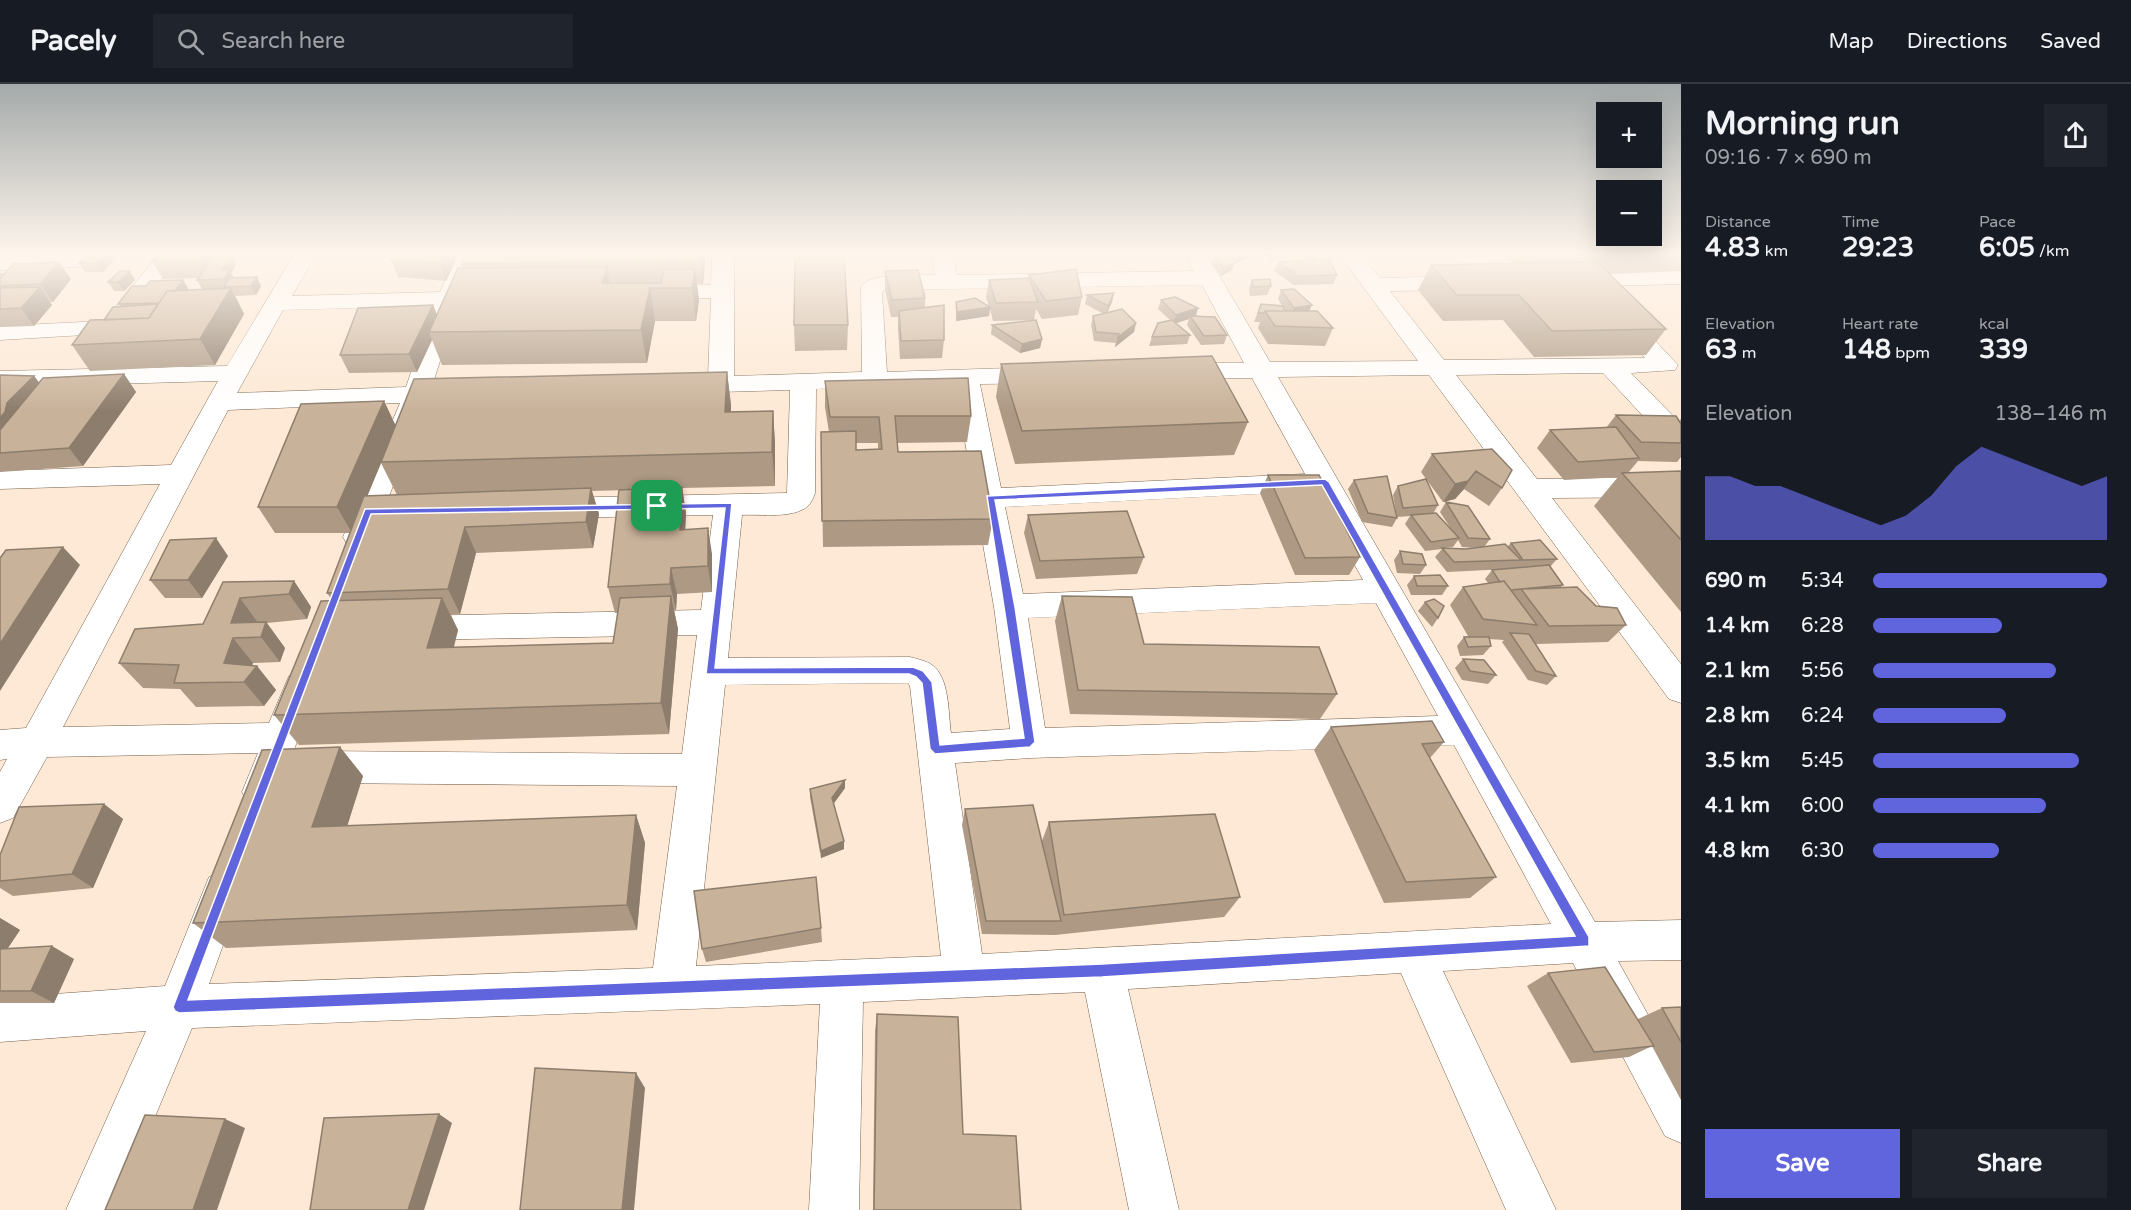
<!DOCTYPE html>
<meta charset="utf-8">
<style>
:root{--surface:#171b24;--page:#20242c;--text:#f1f3f6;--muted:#9ea1a6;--line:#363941;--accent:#6165dd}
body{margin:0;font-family:"Varela Round",sans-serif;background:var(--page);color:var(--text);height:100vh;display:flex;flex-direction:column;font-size:22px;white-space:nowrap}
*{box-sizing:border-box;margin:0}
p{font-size:20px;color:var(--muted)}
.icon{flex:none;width:33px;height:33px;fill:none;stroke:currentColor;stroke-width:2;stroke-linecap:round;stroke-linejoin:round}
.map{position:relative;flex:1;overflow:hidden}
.panel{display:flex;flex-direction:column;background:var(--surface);width:450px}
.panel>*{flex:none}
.fabs{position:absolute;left:1596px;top:18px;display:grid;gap:12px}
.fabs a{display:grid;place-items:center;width:66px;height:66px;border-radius:0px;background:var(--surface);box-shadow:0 6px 24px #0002;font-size:30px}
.pin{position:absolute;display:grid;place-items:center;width:51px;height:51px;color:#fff;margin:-26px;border-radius:12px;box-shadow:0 3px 9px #0006}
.round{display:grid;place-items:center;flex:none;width:63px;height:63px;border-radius:0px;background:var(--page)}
.summary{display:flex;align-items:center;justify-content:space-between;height:102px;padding:0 24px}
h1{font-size:33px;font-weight:700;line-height:45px}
.metrics{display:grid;grid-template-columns:repeat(3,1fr);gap:9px;height:102px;padding:6px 24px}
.metrics div{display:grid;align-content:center}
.metrics b{font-size:26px;font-weight:700}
.metrics small{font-size:16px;font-weight:400}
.metrics p{font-size:16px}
.chart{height:168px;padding:12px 24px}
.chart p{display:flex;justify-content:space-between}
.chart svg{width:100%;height:108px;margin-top:6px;fill:var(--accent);opacity:.7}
.button{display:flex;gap:12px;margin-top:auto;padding:12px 24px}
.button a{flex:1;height:69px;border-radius:0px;background:var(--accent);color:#fff;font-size:24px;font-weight:700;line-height:69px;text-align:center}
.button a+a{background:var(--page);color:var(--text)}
ul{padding:0 24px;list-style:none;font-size:20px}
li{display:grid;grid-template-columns:96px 72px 1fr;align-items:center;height:45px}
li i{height:15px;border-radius:8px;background:var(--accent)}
header{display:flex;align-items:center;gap:36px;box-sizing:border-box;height:84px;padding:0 30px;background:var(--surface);border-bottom:2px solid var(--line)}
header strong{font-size:28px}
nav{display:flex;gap:33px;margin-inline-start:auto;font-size:21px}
.search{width:420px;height:54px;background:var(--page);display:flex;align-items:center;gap:15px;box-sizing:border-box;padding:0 21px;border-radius:0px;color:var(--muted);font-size:22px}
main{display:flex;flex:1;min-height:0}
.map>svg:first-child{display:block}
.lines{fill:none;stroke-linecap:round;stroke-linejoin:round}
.minor-casing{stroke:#76614c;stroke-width:1}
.minor{fill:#fff;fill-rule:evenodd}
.wall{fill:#ad9984;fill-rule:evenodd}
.shaded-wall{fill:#8d7d6c}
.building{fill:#c9b29a;stroke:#8d7d6c;stroke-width:1.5}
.route{fill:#6165dd;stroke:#fff;stroke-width:1.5;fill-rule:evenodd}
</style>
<header>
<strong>Pacely</strong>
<div class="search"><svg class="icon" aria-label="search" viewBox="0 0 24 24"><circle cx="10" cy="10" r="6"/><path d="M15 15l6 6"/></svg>Search here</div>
<nav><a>Map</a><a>Directions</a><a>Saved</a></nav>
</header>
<main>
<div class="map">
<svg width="1681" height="1126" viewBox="0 0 1681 1126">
<rect width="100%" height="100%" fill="#fde9d5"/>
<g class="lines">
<g class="minor-casing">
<path id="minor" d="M98 169 89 181 81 183 0 186V172Z
M160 169H182L118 249 0 256V242L104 237Z
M295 169H317L292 212 440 208 457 169H479L463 207 475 209 479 214 475 219 458 221 432 302 452 301 461 303 465 309 461 315 426 318 373 453 369 460 358 463 347 460 343 453 400 319 228 326 63 643 269 639 289 592 301 588 313 592 318 602 274 719 261 724 248 719 242 708 258 669 47 673 13 734 0 739V688L7 675 0 676V646L26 644 160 400 0 405V387L171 381 218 297 0 303V287L227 282ZM434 222 406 303 237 309 283 226Z
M712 169H734V292L862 288 861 203C872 187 916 192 935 191L930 169H952L957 191 1194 187 1184 169H1206L1270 278 1418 277 1338 169H1360L1380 194 1465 192 1473 194 1476 199 1473 204 1465 206 1390 207 1444 276 1645 274 1608 233 1612 228 1620 226 1628 228 1678 281 1675 286 1631 289 1681 340V365L1671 362 1603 289 1456 291 1537 395 1681 393V413L1552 414 1681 580V619L1669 615 1429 291 1278 293 1595 838 1681 836V876L1618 877 1681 990V1059L1665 1052 1573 879 1443 887 1556 1126H1506L1401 889 1128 905 1179 1126H1129L1085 908 863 918 859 1126H809L820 920 192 944 116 1126H66L146 947 0 958V914L165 902 209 793 223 787 237 793 243 806 209 900 653 884 677 702 313 699 300 694 295 683 300 672 313 667 682 670 697 551 411 556 400 553 395 544 400 535 411 532 701 526 713 431 553 434 543 431 538 424 543 417 553 414 787 409 790 306 684 309 675 306 671 301 675 296 708 293 711 214 653 216 645 214 642 209 645 204 653 202 711 201ZM1202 201 1244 279H1175L1166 282 1162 287 1166 292 1175 295 1252 294 1305 390 1001 404 980 300 1043 299 1052 296 1056 291 1052 286 1043 283 887 288 882 208 885 206ZM955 301 994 523 1010 645 951 649C948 629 950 594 932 581 927 577 917 575 910 573L728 574 742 431C761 430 793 435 808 422 811 419 814 413 815 409L816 305ZM1314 407 1363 496 1023 510 1005 423ZM1376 519 1438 632 1045 644 1028 534ZM908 599 910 602 941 872 696 882 725 601ZM1454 661 1551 840 982 870 955 679 1030 674Z
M1681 186V200L1571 203 1563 201 1560 196 1563 191 1571 189Z"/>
</g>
<use href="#minor" class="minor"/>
</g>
<path class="wall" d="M89 169H121L117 174 111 175 113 177 103 188H85L79 179Z
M395 169H454L456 176 446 197 398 193 391 176Z
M706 169 703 200H697L699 217 696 237H655L647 279 442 281 432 256 417 288 349 289 340 271 433 221 437 231 463 184 461 180Z
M1219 169H1251L1250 173 1235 180 1234 179 1232 186 1221 192 1211 180 1213 171Z
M1262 169H1289L1287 174 1269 176Z
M1301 169H1318L1315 176 1337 191 1333 200 1294 201 1274 187 1278 178 1310 176Z
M1503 169H1681V187L1609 190 1666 245 1646 271 1534 273 1503 236 1443 237 1418 206 1431 181 1513 179Z
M232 172 236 181 231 189 234 194 261 202 256 211 235 212 244 230 215 281 90 287 72 261 104 236 120 222 118 220 146 202 183 196 189 206 202 205 197 196 199 194 163 195 152 177Z
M59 178 71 195 53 218H50L52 221 34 242 0 243V190H5Z
M885 187 925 214V224L944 256 942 274 900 275 898 245V233H891L885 205Z
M1029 191 1082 213 1078 231 1042 235 1036 225 1034 236 993 237 990 225 989 232 956 237V218L989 223 986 213 989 196 1028 194Z
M135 196 124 207H114L108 198Z
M1252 196 1271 202 1267 211 1250 212 1249 205Z
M1281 206 1333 244 1325 262 1268 260 1258 244 1260 238H1254L1261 220 1282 222 1278 215Z
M1114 209 1112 218 1107 229 1136 239 1134 248 1115 263 1116 259 1094 257 1091 241 1093 232 1104 230 1085 220 1087 211Z
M1161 216 1198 224 1196 233 1227 251 1224 260 1201 261 1187 241 1189 235 1176 239 1190 251 1187 260 1149 262 1152 253 1170 236 1158 225Z
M794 241H848L847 266 795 267Z
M992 241 1042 255 1040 264 1020 269 991 250Z
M1001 280 1248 338 1234 371 1015 380 996 313Z
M727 288 731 321V328L773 327 775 360V402L682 404 686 429 685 445 712 470V508L677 510 676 526H674L678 545 669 650 299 661 274 631 332 516 327 509 351 449H275L258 423 384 317 396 342ZM381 379 397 411 367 412ZM628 406 608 503 615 529H618L613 559 454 563 458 546 451 531 460 530 476 469 593 464 599 430 592 407Z
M124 290 136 308 83 382 0 388V291L34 292 39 299Z
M825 297 971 332 967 358 897 359 898 368 993 435 988 461 823 463 821 348H829L825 323ZM856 359H878V366H856Z
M1616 331 1679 337 1681 335V373L1677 378 1638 377 1628 389 1681 387V528L1594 422 1618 393 1564 396 1537 364 1550 346 1606 344Z
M1492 365 1502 404 1489 422 1464 405 1455 415 1443 418 1421 388 1432 370Z
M1268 391 1360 473 1349 491H1295L1260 409Z
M1354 396 1397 434 1392 443 1362 438 1348 405Z
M1398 402 1438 421 1433 430 1451 445 1440 428 1446 418 1490 455 1485 462H1508L1511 459 1557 475 1550 483 1563 501 1560 504 1596 522 1626 541 1608 558 1536 560 1556 592 1547 601 1528 596 1502 558 1504 556 1489 555 1491 562 1483 571 1460 572 1457 562 1464 553 1468 552 1450 521 1463 503 1488 499 1485 495 1492 486 1507 485 1447 488 1435 473 1442 465 1425 467 1405 440 1410 432 1397 433 1393 411ZM1458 456 1462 463 1476 464 1466 465 1444 464 1453 463Z
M1028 431 1144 473 1137 490 1036 495 1024 449Z
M1400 467 1426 481 1420 490 1397 489 1394 476Z
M228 472 202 514H165L150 496Z
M1414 492 1448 502 1442 511H1411L1407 501Z
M294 497 311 523 307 535 267 539 285 564 280 578 253 579 252 581 257 582 276 606 264 622 196 623 180 605 143 604 119 579 203 540 223 498Z
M1062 512 1144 560 1337 610 1320 635 1070 630 1055 537Z
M1425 518 1438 534 1432 543 1418 527Z
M1463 575 1496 591 1488 600 1462 596 1455 584Z
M1331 643 1444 658 1430 674 1496 793 1470 814 1384 819 1314 666Z
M340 663 363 692 347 742 636 731 645 759 637 846 226 864 193 839Z
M845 696V704L833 720 844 757V765L821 774 810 713V705Z
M104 720 123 735 93 804 13 812 0 804V771Z
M965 725 1042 757 1049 738 1240 813 1224 833 1055 851 982 850 962 741Z
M0 834 20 846 7 865 74 875 54 919H0Z
M821 844 822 858 706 878 702 865Z
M1548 889 1638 935 1662 924 1681 923V1016L1652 962 1629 973 1571 979 1527 902Z
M877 930 963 1050 1021 1126H873L875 947Z"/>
<path class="shaded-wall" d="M106 169 113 177 103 188 97 179Z
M113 169H121L117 174Z
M203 169H219L221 173 208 193 198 176Z
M445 169H454L456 176 446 197 440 179Z
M701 169H706L703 200 700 175Z
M1243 169H1251L1250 173 1235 180 1238 171Z
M232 172 236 181 231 189 234 195 228 203 224 195 222 186Z
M59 178 71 195 53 218 40 200Z
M1235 178 1232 186 1221 192 1224 184Z
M607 183 613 215 602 199Z
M695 185 699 217 696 237 692 204Z
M130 187 135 196 124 207 118 198Z
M257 193 261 202 256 211 251 202Z
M183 196 193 213 167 218Z
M40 203 52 221 34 242 21 224Z
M231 204 244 230 215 281 200 255Z
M650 204 655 237 647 279 641 246Z
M1114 209 1112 218 1106 231 1108 222Z
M433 221 440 239 429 248 432 256 417 288 409 270Z
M1312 221 1308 230 1290 233 1294 224Z
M990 223 989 232 956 237 957 228Z
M1198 224 1195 233 1190 232 1189 235 1173 240 1176 231Z
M1136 239 1134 248 1115 263 1118 253Z
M1042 255 1040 264 1020 269 1022 260Z
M727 288 731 321 729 361 725 328Z
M124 290 136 308 83 382 69 364Z
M34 292 48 310 0 369V334L7 319Z
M384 317 396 343 352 449 337 423Z
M773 327 775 360V402L772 368Z
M1476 387 1464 405 1455 415 1443 418 1455 400Z
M682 403 686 429 684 472 680 446Z
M591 404 599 430 593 464 586 438Z
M465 443 476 469 460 530 448 505Z
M708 444 712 470V508L708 482Z
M216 454 228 472 202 514 188 496Z
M63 463 80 481 0 607V560Z
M671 484 677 510 676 526 670 500Z
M294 497 311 523 307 535 289 510Z
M671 512 678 545 669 650 661 619Z
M240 514 259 540 231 539Z
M442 514 458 546 445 596 427 564Z
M266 538 285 564 280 578 261 553Z
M233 554 253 579 249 592 257 582 276 606 264 622 244 598 224 579Z
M340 663 363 692 338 771 312 743Z
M845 696V704L832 722V714Z
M104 720 123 735 93 804 72 790Z
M636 731 645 759 637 846 627 821Z
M844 757V765L821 774V767Z
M0 834 20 846 0 876Z
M52 862 74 875 54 919 31 907Z
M636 989 645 1004 634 1126H622Z
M439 1030 452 1039 424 1126H408Z
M225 1035 245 1044 217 1126H193Z"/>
<path class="building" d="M89 169H106L97 179H79Z
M159 169H203L198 176 152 177Z
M395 169H445L440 179 391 176Z
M466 169H701L700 175 461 180Z
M795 169H844L848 241H794Z
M1219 169H1229L1235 178 1224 184 1213 171Z
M232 172 222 186H230L224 195 197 196 213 173Z
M1329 175 1337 191 1298 192 1278 178Z
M59 178 40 200 0 202V195L13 180Z
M1597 178 1666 245 1552 247 1519 211H1457L1431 181Z
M607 183 602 199H661L664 185H695L692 204H650L641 246 429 248 458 184Z
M1076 185 1082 213 1046 217 1029 191Z
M918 186 925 214 892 216 885 187Z
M120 187H130L118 198H108Z
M0 190H5L0 195Z
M257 193 251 202 224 203 229 194Z
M1029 194 1038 218 996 219 989 196Z
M1270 195 1271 202 1253 203 1252 196Z
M183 196 175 207H167L159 219 118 220 132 202H146L150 197Z
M40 203 21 224 0 225V204Z
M231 204 200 255 72 261 90 236 149 234 167 207Z
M1294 205 1312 221 1294 224 1281 206Z
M1114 209 1108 222 1087 211Z
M1175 213 1198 224 1176 231 1161 216Z
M975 214 990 223 957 228 956 218Z
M158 220 149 234 104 236 113 223Z
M1261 220 1283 222 1285 227H1265L1264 229H1258Z
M433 221 409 270 340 271 358 224Z
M944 221V256L901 257 899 227Z
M1122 225 1136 239 1118 253 1119 250 1096 248 1093 232Z
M1265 227H1317L1333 244 1275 242Z
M1190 232 1215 233 1227 251 1204 252Z
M1036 236 1042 255 1022 260 992 241Z
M1172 236 1190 251 1152 253 1158 239Z
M1212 272 1248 338 1022 347 1001 280Z
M727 288 725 328 773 327 772 368 381 378 414 295Z
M124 290 69 364 0 369V346L43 294Z
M0 291 34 292 7 319 5 328 0 334Z
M968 294 971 332H895L898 368 981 367 993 435 822 437 821 348 856 347V366L882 365 879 333H830L825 297Z
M384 317 337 423H258L301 320Z
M1616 331 1676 332 1681 340V359L1641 358Z
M1616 343 1639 374 1578 378 1550 346Z
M1492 365 1512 386 1502 404 1476 387 1468 397 1455 400 1432 370Z
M1681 387V456L1622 389Z
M1268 391H1319L1360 473 1305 474Z
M1387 392 1397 434 1368 429 1354 396Z
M1426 395 1438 421 1403 424 1398 402Z
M682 403 680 446 708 444V482L671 484 670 500 608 503 619 406Z
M591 404 586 438 465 443 448 505 327 509 364 412Z
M1446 418 1468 422 1490 455 1468 454Z
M1127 427 1144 473 1040 477 1028 431Z
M1436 429 1459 454 1431 458 1411 431Z
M216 454 188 496H150L170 456Z
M1540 456 1557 475 1523 476 1511 459Z
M1505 460 1521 476 1454 478 1442 464 1466 465Z
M63 463 0 560V474L6 466Z
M1400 467 1422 470 1426 481 1403 480Z
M1549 481 1563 501 1511 506 1504 497 1500 498 1492 486Z
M1440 491 1448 502H1417L1414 492Z
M294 497 289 510 240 514 231 539 266 538 261 553 233 554 224 579 257 582 244 598 174 599 179 581 119 579 135 545 203 540 223 498Z
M1504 497 1537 541 1483 535 1463 503Z
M1577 503 1596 522 1617 524 1626 541 1549 542 1521 505Z
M671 512 661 619 274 631 321 517 442 514 427 564 613 559 620 514Z
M1062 512 1132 513 1144 560 1319 563 1337 610 1078 606Z
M1434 515 1444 522 1438 534 1425 518Z
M1510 549 1529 550 1556 592 1536 587Z
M1464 553H1489L1491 562 1468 563Z
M1463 575 1484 576 1496 591 1470 587Z
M1432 637 1444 658 1422 660 1496 793 1406 798 1331 643Z
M340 663 312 743 636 731 627 821 193 839 262 666Z
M845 696 832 714 844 757 821 767 810 705Z
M104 720 72 790 0 797V771L19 723Z
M1033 721 1061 837H986L965 725Z
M1215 730 1240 813 1064 831 1049 738Z
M816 793 821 844 702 865 694 807Z
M52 862 31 907H0V865Z
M1605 883 1654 962 1594 968 1548 889Z
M1681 923V958L1662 924Z
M877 930 958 933 963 1050 1016 1052 1021 1126H874Z
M535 984 636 989 622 1126H520Z
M439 1030 408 1126H310L324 1034Z
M145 1031 225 1035 193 1126H105Z"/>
<linearGradient id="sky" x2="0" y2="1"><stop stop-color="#a4aaaa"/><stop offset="0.52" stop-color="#fef5ec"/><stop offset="1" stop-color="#fef5ec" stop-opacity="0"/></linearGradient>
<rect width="1681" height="327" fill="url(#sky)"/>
<path class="route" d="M1325 395 1329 398 1589 853V862L1102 893 179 929 175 927 173 923 365 425 732 419 715 584 913 583 923 587 932 598 940 661 1024 654 987 412ZM1322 401 1575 852 1102 880 188 916 371 430 725 424 706 590H909L916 593 922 599 930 665 935 670 1030 663 1035 658 1015 523 995 416Z"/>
</svg>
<div class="fabs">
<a>+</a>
<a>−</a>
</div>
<div class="pin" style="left:657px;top:422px;background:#1e9e55"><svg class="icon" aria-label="arrive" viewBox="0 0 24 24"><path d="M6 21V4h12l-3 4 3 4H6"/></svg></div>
</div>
<section class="panel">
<div class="summary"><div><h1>Morning run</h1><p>09:16 · 7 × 690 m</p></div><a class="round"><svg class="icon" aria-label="share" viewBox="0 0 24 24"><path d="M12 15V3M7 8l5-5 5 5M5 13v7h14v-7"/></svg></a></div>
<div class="metrics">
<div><p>Distance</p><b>4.83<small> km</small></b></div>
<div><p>Time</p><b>29:23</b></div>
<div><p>Pace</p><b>6:05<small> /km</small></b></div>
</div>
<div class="metrics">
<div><p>Elevation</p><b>63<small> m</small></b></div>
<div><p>Heart rate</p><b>148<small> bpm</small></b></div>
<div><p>kcal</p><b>339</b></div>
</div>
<div class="chart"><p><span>Elevation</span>138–146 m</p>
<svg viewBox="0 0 160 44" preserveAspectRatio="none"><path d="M0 44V18L10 18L20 22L30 22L40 26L50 30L60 34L70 38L80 34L90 26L100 14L110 6L120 10L130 14L140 18L150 22L160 18V44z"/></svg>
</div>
<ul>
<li><b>690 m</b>5:34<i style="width:100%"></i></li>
<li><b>1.4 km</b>6:28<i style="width:55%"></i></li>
<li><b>2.1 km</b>5:56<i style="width:78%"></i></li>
<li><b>2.8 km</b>6:24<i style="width:57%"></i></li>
<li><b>3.5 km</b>5:45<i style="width:88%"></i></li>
<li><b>4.1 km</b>6:00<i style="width:74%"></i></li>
<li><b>4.8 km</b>6:30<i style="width:54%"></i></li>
</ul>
<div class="button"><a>Save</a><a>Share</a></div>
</section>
</main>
